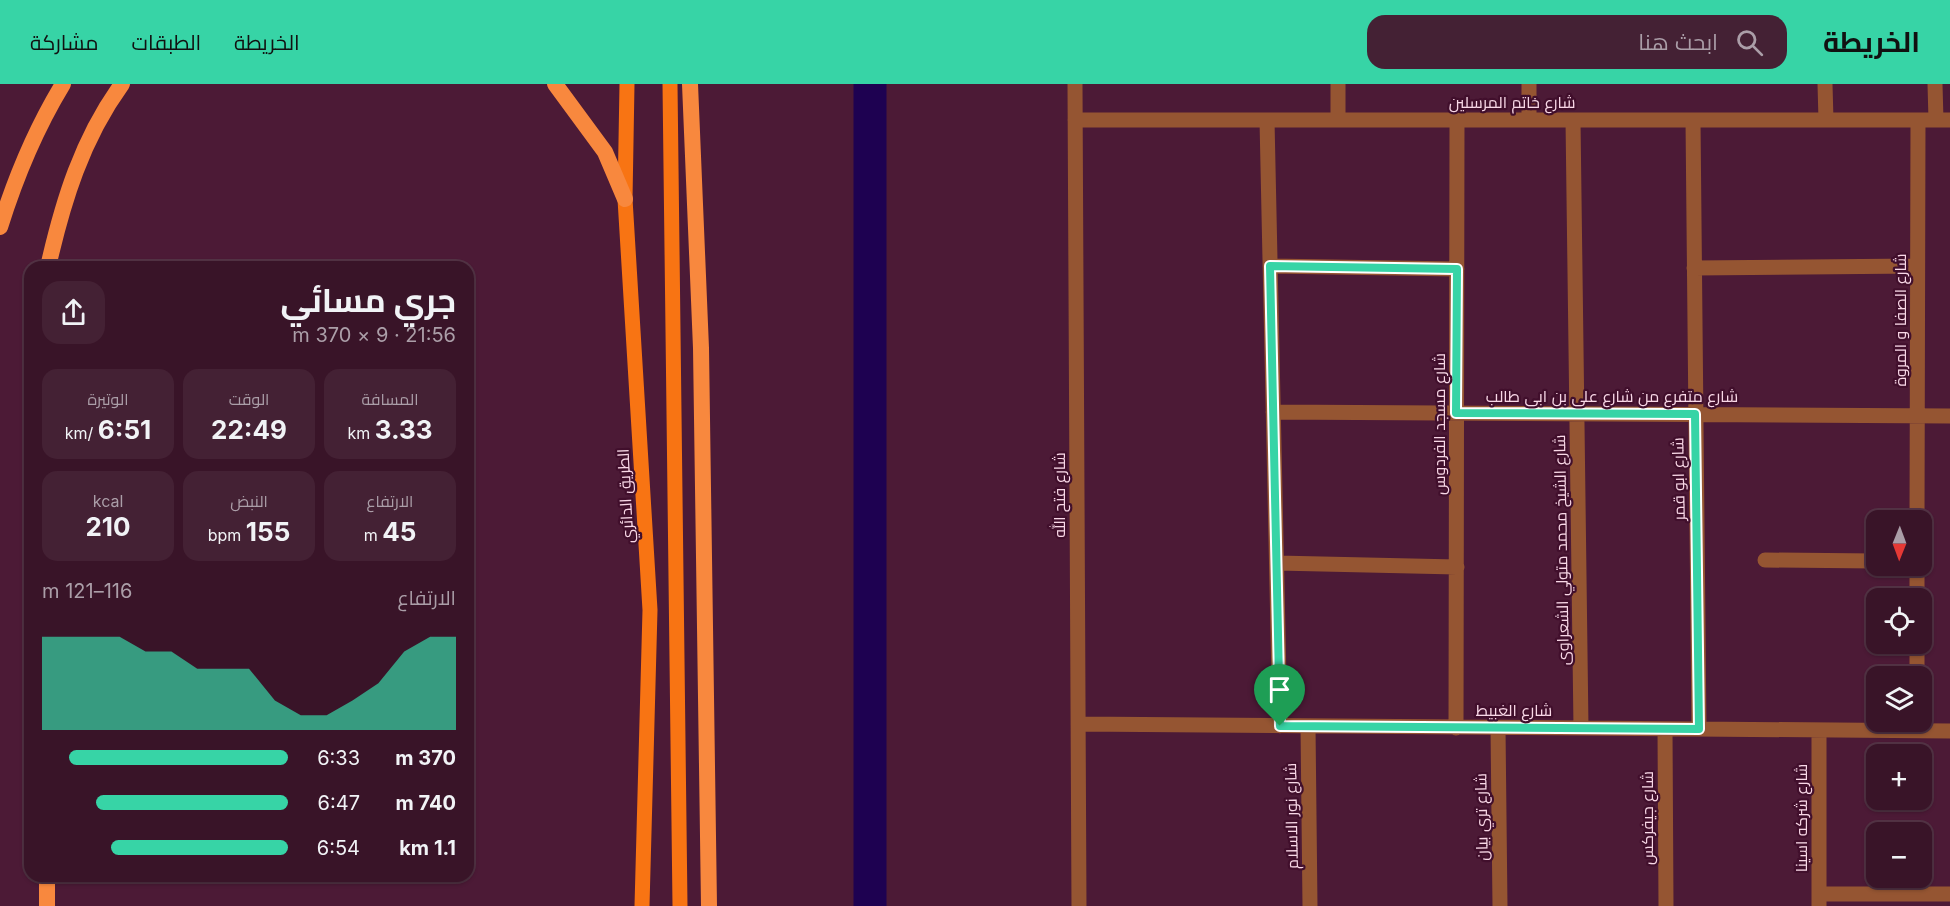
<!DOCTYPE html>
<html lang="ar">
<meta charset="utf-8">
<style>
:root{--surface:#391428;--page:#442134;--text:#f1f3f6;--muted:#ab9ea8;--line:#533345;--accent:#37d4a6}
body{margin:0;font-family:Inter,Cairo,sans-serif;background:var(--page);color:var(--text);direction:rtl;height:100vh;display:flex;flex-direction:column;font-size:22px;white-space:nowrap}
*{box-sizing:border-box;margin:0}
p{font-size:20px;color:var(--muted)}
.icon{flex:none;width:33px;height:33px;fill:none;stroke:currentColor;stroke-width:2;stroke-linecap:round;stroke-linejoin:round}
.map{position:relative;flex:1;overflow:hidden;direction:ltr}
.details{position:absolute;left:24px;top:177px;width:450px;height:621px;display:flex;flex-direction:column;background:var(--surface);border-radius:18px;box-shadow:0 2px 4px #0004,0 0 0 2px var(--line);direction:rtl}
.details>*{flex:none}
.needle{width:39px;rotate:181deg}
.buttons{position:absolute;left:1866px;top:426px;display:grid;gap:12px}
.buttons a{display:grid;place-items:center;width:66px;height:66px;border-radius:12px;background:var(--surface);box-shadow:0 2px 4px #0004,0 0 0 2px var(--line);font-size:30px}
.pin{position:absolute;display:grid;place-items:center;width:51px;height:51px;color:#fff;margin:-62px -26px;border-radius:50% 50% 50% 0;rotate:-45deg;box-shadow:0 0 6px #0007}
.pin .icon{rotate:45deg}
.round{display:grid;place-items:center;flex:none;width:63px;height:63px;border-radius:18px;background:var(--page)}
.headline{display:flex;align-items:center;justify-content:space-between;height:102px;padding:0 18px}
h1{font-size:33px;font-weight:700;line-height:45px}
.metrics{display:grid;grid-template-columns:repeat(3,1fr);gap:9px;height:102px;padding:6px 18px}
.metrics div{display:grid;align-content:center;border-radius:15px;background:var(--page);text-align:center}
.metrics b{font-size:26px;font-weight:700}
.metrics small{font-size:16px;font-weight:400}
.metrics p{font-size:16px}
.chart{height:168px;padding:12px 18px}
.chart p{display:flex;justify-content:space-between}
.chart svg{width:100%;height:108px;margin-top:6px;fill:var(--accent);opacity:.7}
ul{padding:0 18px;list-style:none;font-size:20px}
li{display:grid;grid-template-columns:96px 72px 1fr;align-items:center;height:45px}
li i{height:15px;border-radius:8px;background:var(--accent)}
header{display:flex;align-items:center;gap:36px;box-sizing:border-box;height:84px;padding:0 30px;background:var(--accent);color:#111}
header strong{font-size:28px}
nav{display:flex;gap:33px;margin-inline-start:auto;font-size:21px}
.search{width:420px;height:54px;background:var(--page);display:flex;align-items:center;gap:15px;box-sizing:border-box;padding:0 21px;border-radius:18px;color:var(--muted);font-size:22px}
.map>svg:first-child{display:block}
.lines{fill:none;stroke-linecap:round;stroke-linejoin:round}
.canal{stroke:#1e0151;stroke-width:33}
.minor{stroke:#955532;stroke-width:15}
.primary{stroke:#f87413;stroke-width:15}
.trunk{stroke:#f8883e;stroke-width:16}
.route-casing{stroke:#fff;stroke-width:12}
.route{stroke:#37d4a6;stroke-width:8}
.labels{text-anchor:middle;stroke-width:4.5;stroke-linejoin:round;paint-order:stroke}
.street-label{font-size:16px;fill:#f9d8e7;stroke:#410f2c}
</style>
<header>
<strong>الخريطة</strong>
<div class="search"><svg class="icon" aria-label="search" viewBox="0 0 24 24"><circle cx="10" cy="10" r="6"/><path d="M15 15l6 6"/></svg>ابحث هنا</div>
<nav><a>الخريطة</a><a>الطبقات</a><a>مشاركة</a></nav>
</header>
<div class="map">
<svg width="1950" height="822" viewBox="0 0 1950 822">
<rect width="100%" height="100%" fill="#4c1a36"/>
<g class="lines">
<path class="canal" d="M870 822V0"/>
<path class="minor" d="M1075 0 1079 822
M1338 0V36
M1529 0V36
M1825 0 1826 36
M1935 0 1936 36
M1075 36H1950
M1267 36 1280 642
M1573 36 1581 644
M1693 36 1699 645
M1270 182 1457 185
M1694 184 1917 182
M1273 328 1950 332
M1917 436 1918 36
M1765 476 1876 477
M1277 479 1457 483
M1917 482V514
M1917 560V592
M1078 640 1950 647
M1308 642 1310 822
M1456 644 1457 36
M1498 644 1500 822
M1665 645 1666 822
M1819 646V822
M1819 810H1950"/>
<path class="primary" d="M627 0 625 115 650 526 642 822
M670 0 680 822"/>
<path class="trunk" d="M555 0 605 68 625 115
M690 0 701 264 709 822
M0 143C16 92 35 46 63 0
M48 183C63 117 82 55 122 0
M47 792V822"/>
</g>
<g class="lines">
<g class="route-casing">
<path id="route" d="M1270 182 1457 185 1456 329 1695 330 1699 645 1280 642Z"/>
</g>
<use href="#route" class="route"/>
</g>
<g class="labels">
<g class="street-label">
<text x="1512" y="24">شارع خاتم المرسلين</text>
<text transform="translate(1900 236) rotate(-90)" y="6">شارع الصفا و المروة</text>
<text x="1612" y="318">شارع متفرع من شارع على بن ابى طالب</text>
<text transform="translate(1439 340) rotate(-90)" y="6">شارع مسجد الفردوس</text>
<text transform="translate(1678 395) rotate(-91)" y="6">شارع ابو قمر</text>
<text transform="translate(1059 411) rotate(-90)" y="6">شارع فتح الله</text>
<text transform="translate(625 412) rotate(-93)" y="6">الطريق الدائري</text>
<text transform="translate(1561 466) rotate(-91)" y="6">شارع الشيخ محمد متولي الشعراوى</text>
<text x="1514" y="632">شارع الغبيط</text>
<text transform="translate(1291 732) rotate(-91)" y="6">شارع نور الاسلام</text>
<text transform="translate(1481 733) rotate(-91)" y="6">شارع تري بيان</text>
<text transform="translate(1647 734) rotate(-90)" y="6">شارع جيفركس</text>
<text transform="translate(1801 734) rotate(-90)" y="6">شارع شركه اسينا</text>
</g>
</g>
</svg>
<div class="buttons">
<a><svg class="needle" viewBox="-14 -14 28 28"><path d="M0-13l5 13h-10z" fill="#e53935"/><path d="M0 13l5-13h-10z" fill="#ab9ea8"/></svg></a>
<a><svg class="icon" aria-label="locate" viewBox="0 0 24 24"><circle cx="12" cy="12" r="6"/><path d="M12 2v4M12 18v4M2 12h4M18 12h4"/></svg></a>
<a><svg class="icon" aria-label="layers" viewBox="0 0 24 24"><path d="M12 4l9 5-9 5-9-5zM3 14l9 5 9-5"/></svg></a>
<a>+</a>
<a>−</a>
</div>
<div class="pin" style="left:1280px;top:642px;background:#1e9e55"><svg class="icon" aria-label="arrive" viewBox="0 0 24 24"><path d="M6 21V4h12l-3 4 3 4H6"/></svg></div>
<section class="details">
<div class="headline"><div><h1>جري مسائي</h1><p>21:56 · 9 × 370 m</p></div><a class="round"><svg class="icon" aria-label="share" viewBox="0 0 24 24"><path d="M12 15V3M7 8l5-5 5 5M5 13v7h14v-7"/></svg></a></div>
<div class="metrics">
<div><p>المسافة</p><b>3.33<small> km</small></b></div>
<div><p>الوقت</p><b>22:49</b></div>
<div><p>الوتيرة</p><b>6:51<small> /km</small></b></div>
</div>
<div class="metrics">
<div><p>الارتفاع</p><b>45<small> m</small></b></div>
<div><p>النبض</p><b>155<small> bpm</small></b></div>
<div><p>kcal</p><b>210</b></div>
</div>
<div class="chart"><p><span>الارتفاع</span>116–121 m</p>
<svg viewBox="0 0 160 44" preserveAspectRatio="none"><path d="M0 44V6L10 6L20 6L30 6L40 12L50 12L60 19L70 19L80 19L90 32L100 38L110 38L120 32L130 25L140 12L150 6L160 6V44z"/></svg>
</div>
<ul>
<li><b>370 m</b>6:33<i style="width:89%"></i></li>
<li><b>740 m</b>6:47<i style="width:78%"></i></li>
<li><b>1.1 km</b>6:54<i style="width:72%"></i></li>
</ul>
</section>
</div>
